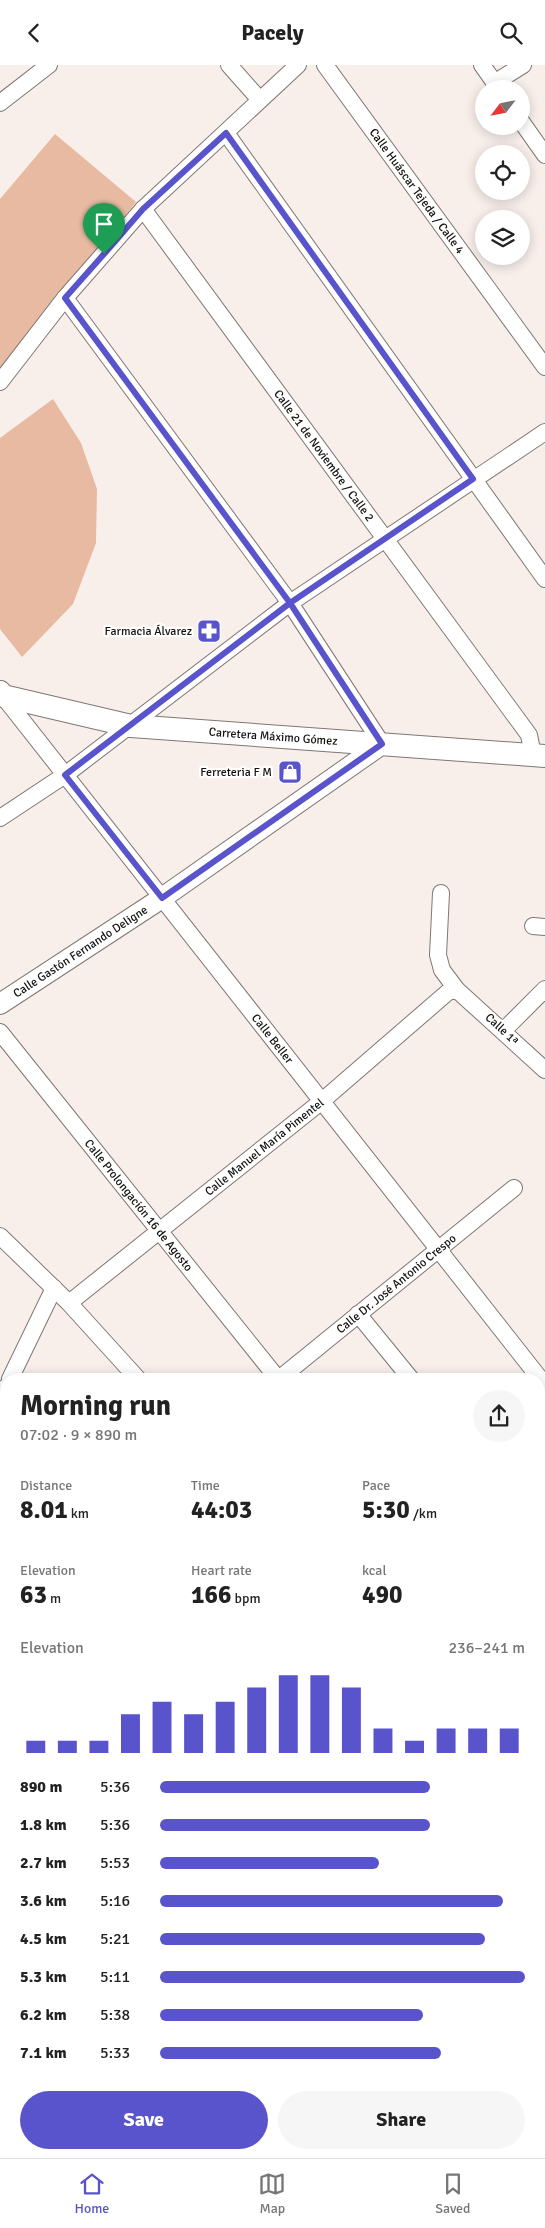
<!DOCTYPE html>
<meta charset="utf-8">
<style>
:root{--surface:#fff;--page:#f6f6f6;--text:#222;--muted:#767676;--line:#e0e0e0;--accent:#5954cc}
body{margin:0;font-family:Signika,sans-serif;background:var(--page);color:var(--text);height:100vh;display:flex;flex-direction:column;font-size:19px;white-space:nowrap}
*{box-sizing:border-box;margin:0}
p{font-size:16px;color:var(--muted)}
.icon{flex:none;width:28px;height:28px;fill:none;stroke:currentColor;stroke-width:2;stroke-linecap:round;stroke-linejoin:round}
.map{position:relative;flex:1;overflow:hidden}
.sheet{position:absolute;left:0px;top:1308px;width:545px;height:786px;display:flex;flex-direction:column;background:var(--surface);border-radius:20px 20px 0 0;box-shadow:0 2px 12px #0003}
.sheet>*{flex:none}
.needle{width:32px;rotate:238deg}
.buttons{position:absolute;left:475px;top:15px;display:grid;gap:10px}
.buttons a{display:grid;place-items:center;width:55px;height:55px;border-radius:50%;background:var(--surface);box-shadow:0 2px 12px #0003;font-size:25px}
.pin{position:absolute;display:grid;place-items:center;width:42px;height:42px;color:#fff;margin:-51px -21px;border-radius:50% 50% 50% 0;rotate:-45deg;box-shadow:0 0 5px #0007}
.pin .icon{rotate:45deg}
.round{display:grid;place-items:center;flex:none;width:52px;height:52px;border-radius:26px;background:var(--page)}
.overview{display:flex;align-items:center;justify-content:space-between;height:85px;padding:0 20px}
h1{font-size:28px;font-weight:700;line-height:38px}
.figures{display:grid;grid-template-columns:repeat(3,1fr);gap:8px;height:85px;padding:5px 20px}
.figures div{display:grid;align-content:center}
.figures b{font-size:25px;font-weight:700}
.figures small{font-size:14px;font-weight:400}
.figures p{font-size:14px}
.chart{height:140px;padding:10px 20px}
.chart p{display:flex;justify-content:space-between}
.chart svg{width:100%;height:90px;margin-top:5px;stroke:var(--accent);stroke-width:6}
.cta{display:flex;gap:10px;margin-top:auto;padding:10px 20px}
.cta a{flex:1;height:58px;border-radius:30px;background:var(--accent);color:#fff;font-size:20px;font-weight:700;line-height:58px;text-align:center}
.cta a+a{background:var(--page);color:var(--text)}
ul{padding:0 20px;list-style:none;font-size:16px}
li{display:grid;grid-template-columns:80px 60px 1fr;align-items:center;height:38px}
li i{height:12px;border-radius:6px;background:var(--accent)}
header{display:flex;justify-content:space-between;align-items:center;height:65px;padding:0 20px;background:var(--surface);font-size:22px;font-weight:700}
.menu{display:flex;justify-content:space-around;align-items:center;height:70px;border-top:1px solid var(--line);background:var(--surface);font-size:14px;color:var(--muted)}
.menu a{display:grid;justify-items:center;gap:2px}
.menu .current{color:var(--accent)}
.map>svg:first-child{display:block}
.green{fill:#e7baa1}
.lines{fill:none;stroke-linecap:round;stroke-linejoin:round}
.minor-casing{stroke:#7f7773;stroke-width:18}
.tertiary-casing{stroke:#7f7773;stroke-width:22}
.secondary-casing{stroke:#7f7773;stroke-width:24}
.minor{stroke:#fff;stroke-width:16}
.tertiary{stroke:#fff;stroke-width:20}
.secondary{stroke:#fff;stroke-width:22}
.route-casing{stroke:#fff;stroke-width:10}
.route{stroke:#5954cc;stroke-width:6}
.labels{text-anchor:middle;stroke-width:4.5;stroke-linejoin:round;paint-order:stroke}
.street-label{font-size:12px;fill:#14110f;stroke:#fff}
.poi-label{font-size:12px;fill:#14110f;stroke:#fff;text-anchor:end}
</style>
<header><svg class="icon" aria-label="back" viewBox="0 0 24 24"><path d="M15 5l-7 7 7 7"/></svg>Pacely<svg class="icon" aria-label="search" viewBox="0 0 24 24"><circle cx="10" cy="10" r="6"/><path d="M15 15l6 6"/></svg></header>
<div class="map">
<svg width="545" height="2093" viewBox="0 0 545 2093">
<rect width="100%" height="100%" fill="#f8efeb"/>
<path class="green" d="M55 69 136 137 0 307V134Z
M53 334 81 378 97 424 96 478 73 539 22 592 0 564V373Z"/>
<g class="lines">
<g class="minor-casing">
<g id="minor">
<path d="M229 0 260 35"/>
<path id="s1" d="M325 0 545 302"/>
<path d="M482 0 499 24"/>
<path d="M494 18 523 0"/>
<path d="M0 38 49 0"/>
<path d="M521 56 545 90"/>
<path d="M226 68 545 514"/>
<path id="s2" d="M143 144 529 670 533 690"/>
<path d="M65 233 290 538 382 679"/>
<path d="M0 317 65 233 143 144 298 0"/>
<path id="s3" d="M3 631 545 1320"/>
<path d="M0 753 65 710 290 538 545 367"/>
<path d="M441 828 438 890 442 905 457 925 545 1005"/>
<path d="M533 861 545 862"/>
<path d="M503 966 545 924"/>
<path id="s4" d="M0 967 278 1314"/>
<path d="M0 1171 69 1238 138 1314"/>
<path id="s5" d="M69 1238 322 1036 448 927 457 925"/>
<path d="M358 1249 411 1314"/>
<path d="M10 1314 54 1223"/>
<path id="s6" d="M279 1314 514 1123"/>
<path d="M0 1335 6 1322"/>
<path d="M0 1376 6 1381"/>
<path d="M539 1417 545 1412"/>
<path d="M0 1451 6 1459"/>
<path d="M539 1467 545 1474"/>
<path d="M539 1555 545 1551"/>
<path d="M0 1617 6 1626"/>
<path d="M0 1785 6 1791"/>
<path d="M0 1917 6 1921"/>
<path d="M0 2054 6 2058"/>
<path d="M55 2088 64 2093"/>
<path d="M292 2088 301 2093"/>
<path d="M30 2093 34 2088"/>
<path d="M227 2093 231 2088"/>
<path d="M422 2093 423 2088"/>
</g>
</g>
<g class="tertiary-casing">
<g id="tertiary">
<path id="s7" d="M0 939 162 833 382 679"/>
</g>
</g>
<g class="secondary-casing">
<g id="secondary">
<path id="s8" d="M0 627 3 631 131 661 545 691"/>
</g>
</g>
<use href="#minor" class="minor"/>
<use href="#tertiary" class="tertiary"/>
<use href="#secondary" class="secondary"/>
</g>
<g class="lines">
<g class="route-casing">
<path id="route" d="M104 189 65 233 290 538 382 679 162 833 65 710 290 538 473 414 226 68 143 144 104 189"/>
</g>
<use href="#route" class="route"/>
</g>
<defs>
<g id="pharmacy-square" transform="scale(1.25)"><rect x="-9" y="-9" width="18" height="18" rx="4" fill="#5954cc" stroke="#fff"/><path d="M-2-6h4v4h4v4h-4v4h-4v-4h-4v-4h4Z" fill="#fff"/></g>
<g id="shop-square" transform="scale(1.25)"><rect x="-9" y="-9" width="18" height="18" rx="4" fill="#5954cc" stroke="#fff"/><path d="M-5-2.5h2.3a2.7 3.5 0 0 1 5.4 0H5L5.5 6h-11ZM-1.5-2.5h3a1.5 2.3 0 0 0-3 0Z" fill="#fff"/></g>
</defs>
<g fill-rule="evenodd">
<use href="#pharmacy-square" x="209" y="566"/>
<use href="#shop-square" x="290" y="707"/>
</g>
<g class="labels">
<g class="street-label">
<text dy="4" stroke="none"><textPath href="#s1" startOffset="156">Calle Huáscar Tejeda / Calle 4</textPath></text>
<text dy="4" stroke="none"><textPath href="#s2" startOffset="306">Calle 21 de Noviembre / Calle 2</textPath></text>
<text dy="4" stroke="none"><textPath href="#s8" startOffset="279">Carretera Máximo Gómez</textPath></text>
<text dy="4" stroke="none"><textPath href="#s7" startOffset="96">Calle Gastón Fernando Deligne</textPath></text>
<text transform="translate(502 964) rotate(43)" y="4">Calle 1ª</text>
<text dy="4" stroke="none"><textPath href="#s3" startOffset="436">Calle Beller</textPath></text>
<text dy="4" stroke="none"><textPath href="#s5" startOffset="250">Calle Manuel María Pimentel</textPath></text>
<text dy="4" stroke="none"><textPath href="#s4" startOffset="222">Calle Prolongación 16 de Agosto</textPath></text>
<text dy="4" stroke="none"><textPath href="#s6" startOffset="151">Calle Dr. José Antonio Crespo</textPath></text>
</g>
<g class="poi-label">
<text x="192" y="570">Farmacia Álvarez</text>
<text x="272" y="711">Ferreteria F M</text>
</g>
</g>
</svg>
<div class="buttons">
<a><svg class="needle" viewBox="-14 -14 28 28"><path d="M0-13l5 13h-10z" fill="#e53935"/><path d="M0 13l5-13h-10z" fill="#767676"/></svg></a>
<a><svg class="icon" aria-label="locate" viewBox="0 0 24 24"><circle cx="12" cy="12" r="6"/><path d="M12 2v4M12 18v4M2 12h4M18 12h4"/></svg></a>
<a><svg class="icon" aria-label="layers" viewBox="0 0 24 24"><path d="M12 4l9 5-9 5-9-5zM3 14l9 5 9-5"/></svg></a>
</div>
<div class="pin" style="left:104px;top:189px;background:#1e9e55"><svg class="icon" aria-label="arrive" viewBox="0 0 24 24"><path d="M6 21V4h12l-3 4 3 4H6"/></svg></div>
<section class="sheet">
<div class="overview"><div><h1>Morning run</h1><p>07:02 · 9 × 890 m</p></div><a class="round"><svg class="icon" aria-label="share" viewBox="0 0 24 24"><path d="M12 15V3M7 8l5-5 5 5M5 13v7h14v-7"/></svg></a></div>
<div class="figures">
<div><p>Distance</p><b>8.01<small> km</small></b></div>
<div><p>Time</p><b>44:03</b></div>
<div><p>Pace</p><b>5:30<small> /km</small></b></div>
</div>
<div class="figures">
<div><p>Elevation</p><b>63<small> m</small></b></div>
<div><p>Heart rate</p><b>166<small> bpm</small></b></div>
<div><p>kcal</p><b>490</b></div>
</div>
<div class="chart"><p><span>Elevation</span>236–241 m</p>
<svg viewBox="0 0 160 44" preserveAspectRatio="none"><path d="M5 44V38M15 44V38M25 44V38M35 44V25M45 44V19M55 44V25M65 44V19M75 44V12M85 44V6M95 44V6M105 44V12M115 44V32M125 44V38M135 44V32M145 44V32M155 44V32"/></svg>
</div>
<ul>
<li><b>890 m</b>5:36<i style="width:74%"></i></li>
<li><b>1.8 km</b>5:36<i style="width:74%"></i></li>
<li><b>2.7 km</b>5:53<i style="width:60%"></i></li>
<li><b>3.6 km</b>5:16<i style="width:94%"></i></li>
<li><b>4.5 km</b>5:21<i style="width:89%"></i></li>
<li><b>5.3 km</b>5:11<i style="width:100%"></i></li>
<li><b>6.2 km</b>5:38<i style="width:72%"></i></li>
<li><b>7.1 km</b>5:33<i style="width:77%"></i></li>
</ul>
<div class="cta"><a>Save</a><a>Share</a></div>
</section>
</div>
<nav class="menu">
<a class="current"><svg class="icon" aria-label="home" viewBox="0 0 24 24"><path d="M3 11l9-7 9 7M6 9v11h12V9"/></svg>Home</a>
<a><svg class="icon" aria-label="map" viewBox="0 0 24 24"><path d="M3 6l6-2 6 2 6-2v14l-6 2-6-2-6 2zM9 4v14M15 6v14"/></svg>Map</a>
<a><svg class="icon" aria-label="saved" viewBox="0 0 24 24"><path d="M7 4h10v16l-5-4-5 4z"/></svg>Saved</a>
</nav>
